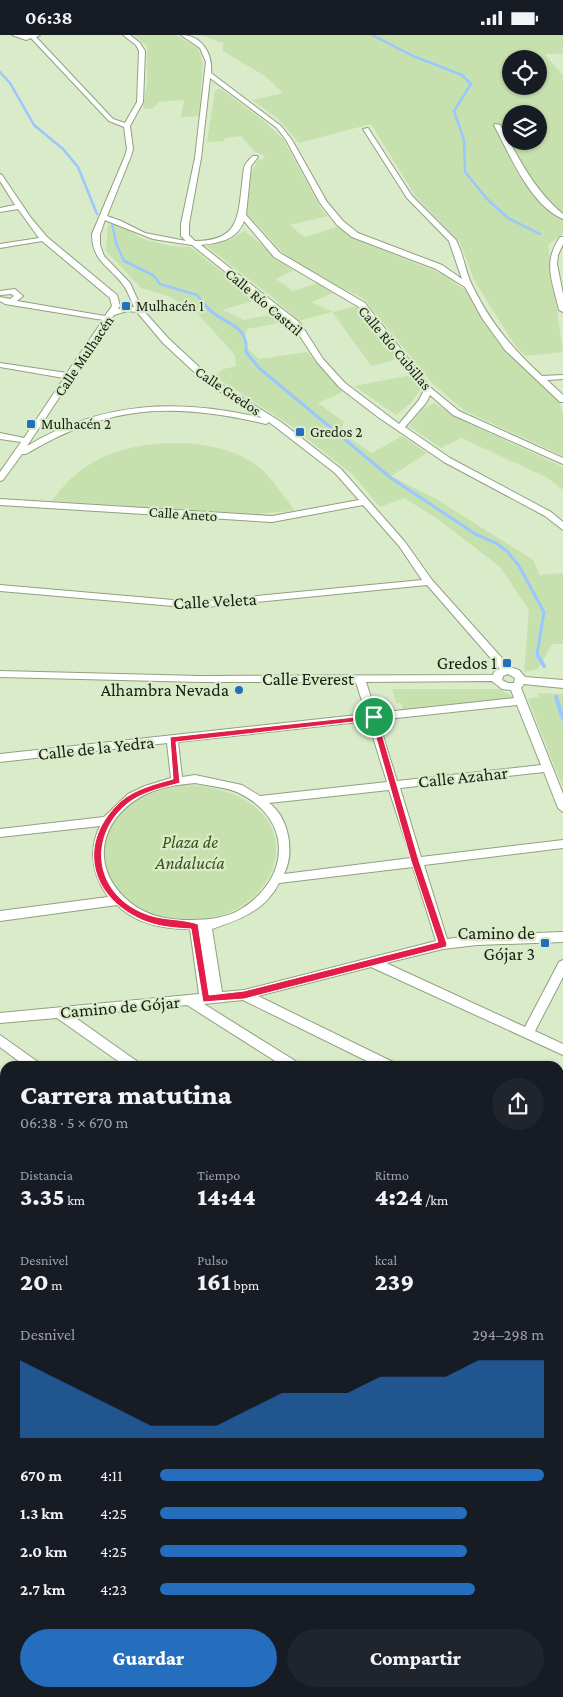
<!DOCTYPE html>
<html lang="es">
<meta charset="utf-8">
<style>
:root{--surface:#171b24;--page:#20242c;--text:#f1f3f6;--muted:#9ea1a6;--accent:#256ebe}
body{margin:0;font-family:"Crimson Pro",serif;background:var(--page);color:var(--text);height:100vh;display:flex;flex-direction:column;font-size:19px;white-space:nowrap}
*{box-sizing:border-box;margin:0}
p{font-size:16px;color:var(--muted)}
.icon{flex:none;width:28px;height:28px;fill:none;stroke:currentColor;stroke-width:2;stroke-linecap:round;stroke-linejoin:round}
.map{position:relative;flex:1;overflow:hidden}
.drawer{position:absolute;left:0px;top:1026px;width:564px;height:636px;display:flex;flex-direction:column;background:var(--surface);border-radius:15px 15px 0 0;box-shadow:0 1px 4px #0004}
.drawer>*{flex:none}
.fabs{position:absolute;left:502px;top:15px;display:grid;gap:10px}
.fabs a{display:grid;place-items:center;width:45px;height:45px;border-radius:50%;background:var(--surface);box-shadow:0 1px 4px #0004;font-size:25px}
.pin{position:absolute;display:grid;place-items:center;width:42px;height:42px;color:#fff;margin:-21px;border:2px solid #fff;border-radius:50%;box-shadow:0 1px 5px #0007}
.round{display:grid;place-items:center;flex:none;width:52px;height:52px;border-radius:26px;background:var(--page)}
.overview{display:flex;align-items:center;justify-content:space-between;height:85px;padding:0 20px}
h1{font-size:28px;font-weight:800;line-height:38px}
.stats{display:grid;grid-template-columns:repeat(3,1fr);gap:8px;height:85px;padding:5px 20px}
.stats div{display:grid;align-content:center}
.stats b{font-size:25px;font-weight:800}
.stats small{font-size:14px;font-weight:400}
.stats p{font-size:14px}
.chart{height:140px;padding:10px 20px}
.chart p{display:flex;justify-content:space-between}
.chart svg{width:100%;height:90px;margin-top:5px;fill:var(--accent);opacity:.7}
.cta{display:flex;gap:10px;margin-top:auto;padding:10px 20px}
.cta a{flex:1;height:58px;border-radius:30px;background:var(--accent);color:#fff;font-size:20px;font-weight:800;line-height:58px;text-align:center}
.cta a+a{background:var(--page);color:var(--text)}
ul{padding:0 20px;list-style:none;font-size:16px}
li{display:grid;grid-template-columns:80px 60px 1fr;align-items:center;height:38px}
li i{height:12px;border-radius:6px;background:var(--accent)}
.status{display:flex;justify-content:space-between;align-items:center;height:35px;padding:0 25px;background:var(--surface);direction:ltr}
.status svg{height:14px;fill:currentColor}
.map>svg:first-child{display:block}
.green{fill:#c7e1ae;fill-rule:evenodd}
.lines{fill:none;stroke-linecap:round;stroke-linejoin:round}
.stream-far3{stroke:#99c7fe;stroke-width:2.5}
.stream-far2{stroke:#99c7fe;stroke-width:3}
.stream-far1{stroke:#99c7fe;stroke-width:4}
.stream{stroke:#99c7fe;stroke-width:5}
.minor-casing{stroke:#90a181;stroke-width:2}
.minor{fill:#fff;fill-rule:evenodd}
.route{fill:#e11d48;stroke:#fff;fill-rule:evenodd}
.poi-dot{fill:#256ebe;stroke:#daebca;stroke-width:2}
.labels{text-anchor:middle;stroke-width:4.5;stroke-linejoin:round;paint-order:stroke}
.far-street-label{font-size:15px;fill:#181e12;stroke:#daebca}
.far-poi-label{font-size:15px;fill:#181e12;stroke:#daebca;text-anchor:start}
.street-label{font-size:18px;fill:#181e12;stroke:#daebca}
.poi-label{font-size:18px;fill:#181e12;stroke:#daebca;text-anchor:end}
.park-label{font-size:18px;font-style:italic;fill:#39521a;stroke:#daebca}
</style>
<div class="status"><b>06:38</b><svg viewBox="0 0 49 12"><path d="M0 12V9h3v3zM5 12V6h3v6zM10 12V3h3v9zM15 12V0h3v12zM26 1h20v11H26zM47 4h2v5h-2z"/></svg></div>
<div class="map">
<svg width="563" height="1662" viewBox="0 0 563 1662">
<rect width="100%" height="100%" fill="#daebca"/>
<path class="green" d="M133 0H176L198 13 203 29 199 81 181 82 184 65 159 67 152 74 143 73 147 48V11Z
M200 0H563V19H545L563 41V199L548 210 563 317 525 321 512 306 474 245 460 207 416 162 371 89 299 108 277 83 252 65 283 58 265 41 223 16V8ZM511 24H539V51H511ZM511 79H539V106H511Z
M221 54 264 86 283 104 323 177 328 181 290 190 304 202 341 191 360 206 445 240 466 256 499 309 559 367 563 378V421L465 376 432 348 363 263 319 242 283 218 247 179 251 138 257 126 265 123 263 120 255 117 241 101 225 103 224 106 207 107 215 55Z
M119 189 143 204 171 211 190 212 258 265 222 275 244 285 275 279 285 287 247 294 244 310 259 324 307 317 343 357 318 368 344 387 340 397 372 418 402 401 427 418 391 441 438 465 533 525 540 540 563 538V609H552L538 634 524 637 529 575 500 532 439 485 404 463 380 472 353 440 290 390 214 341 224 334 236 331 235 320 196 277 168 261 141 253 106 216 108 190Z
M245 196 293 236 276 244 293 256 318 248 335 257 312 267 333 277 357 271 398 324 371 331 332 277 299 286 271 261 206 211 227 205Z
M411 340 421 354 410 369 396 380 354 351Z
M434 368 462 385 563 432V455L546 442 461 403 441 413 409 391 423 374Z
M182 408C212 410 245 416 267 440 277 451 286 464 295 476L252 479 52 466C84 420 127 408 182 408Z
M392 654H499L511 660V663L403 675 401 668H396Z
M537 658 563 659V753L528 664 539 662Z
M190 750C328 760 285 901 168 884 108 875 76 812 130 770 147 756 169 753 190 750Z
M559 1276 563 1279V1436L559 1448Z"/>
<g class="lines">
<path class="stream-far3" d="M372 0 413 21 462 40 471 49 454 76 464 105 465 137 488 165 508 183 540 199
M0 37 10 48 34 90 63 114 78 132 97 179
M112 188 116 208 124 226 153 240 160 249 197 260 207 272"/>
<path class="stream-far2" d="M206 271C221 290 249 287 246 317L259 333 391 443 477 500 496 508 507 516 519 531 544 577 537 620 539 622"/>
<path class="stream-far1" d="M538 621 544 631
M556 662 563 684"/>
<path class="stream" d="M254 1662 257 1658"/>
<g class="minor-casing">
<path id="minor" d="M12 0H40L36 2 113 84 125 88 137 67 139 16 136 10 123 0H130L140 8 145 16 143 67 130 91 133 114 131 121 107 181 121 186 145 198 186 206 181 201V189L195 123 206 27 200 13 181 0C202 0 213 19 211 38L281 91 292 105 327 167 343 186 358 198 442 230 462 244 449 206 407 163 363 94 368 93 412 161 456 205C464 220 465 237 473 252 491 289 512 313 542 341L563 340V344L547 345 563 360V367H560L505 315 482 283 465 252 436 234 352 202 337 190 320 168 286 105 277 93 210 43 201 123 189 189V200L195 206C238 206 238 184 242 149 243 143 243 135 245 130 247 127 250 123 253 121H257L258 122 251 131 246 180 280 218 365 268 431 353 459 376 563 423V429L453 380 430 360 426 368 405 392 450 423 551 477 563 487V495L545 481 444 427 378 382 339 352 317 327 294 292 192 210 153 204 107 186 105 185 100 199V210L104 221 130 248 142 274 169 304 211 343 281 387 341 434 405 507 432 545 510 632 519 635 525 642 563 645V653L524 649 521 653 563 759V777L558 773 544 737 400 753 421 822 563 805V813L424 830 447 904 477 900 563 897V907L477 910 443 914 386 928 525 992 559 927 563 925V942L535 996 563 1009V1020L371 932 258 961 393 1027 395 1031H377L243 965 204 969 297 1027 299 1031H283L187 970 73 981 138 1027 140 1031H125L57 983 0 988V978L199 959 190 894C163 894 136 889 117 870L0 886V876L108 862C92 839 88 816 100 791L0 802V794L104 782 128 759 145 751 171 743 167 708 0 727V719L366 679 356 647H200L0 642V636L200 641 493 640 494 637 500 634 427 550 196 573 0 556V550L196 567 422 545 399 511 363 470 272 487 0 470V464L272 481 359 465 335 438 269 387 266 389C174 367 109 369 26 419H22L3 445 0 446V437L21 407 0 404V398L24 403 64 343 0 332V328L67 338 103 285 5 269 0 266V262L10 264 14 261 11 259 0 260V256L15 254 23 261 17 266 105 281 112 271 110 263 42 206 0 213V209L39 203 18 174 0 177V173L15 170 0 146V139L2 140 31 183 47 202 117 260 120 271 118 274 134 272C131 265 128 257 124 251 110 231 92 227 92 199L125 121 127 114 124 92 109 86 31 3 26 5ZM244 186 274 222 359 272 424 355 419 365 399 389 345 348 323 324 300 288 201 210C219 208 237 205 244 186ZM127 276 137 277 163 308 205 347 262 383C179 363 102 366 27 411L114 280ZM508 639 515 643 514 648H508L502 645 503 641ZM492 646 502 654 511 655 514 663 376 678 366 647ZM517 670 541 730 397 746 378 685ZM368 686 387 747 260 761 242 750 195 740 182 742 178 707ZM195 748C209 751 227 752 239 758 294 785 290 844 241 874 223 885 202 885 182 885 160 884 140 878 124 862 89 828 102 782 144 760 160 752 177 750 195 748ZM389 755 411 823 284 839C295 818 289 782 269 768ZM413 832 436 906 244 955 222 957 212 894C240 884 265 876 279 848Z
M495 89 500 90C519 123 533 154 563 179V184C530 170 510 120 494 90Z
M560 202H563V209L558 220 557 229 563 259V277L559 275C553 247 542 228 560 202Z
M0 1000 38 1027 40 1031H25L0 1012Z
M0 1062 5 1064V1077L0 1075Z
M559 1109 563 1111V1123L559 1121Z
M0 1128H5V1140H0Z
M563 1178V1196L559 1197V1179Z
M563 1210V1228L559 1230V1211Z
M0 1248 5 1249V1263L0 1262Z
M0 1348 5 1350V1364L0 1362Z
M563 1475V1501L559 1503V1477Z
M0 1493 5 1494V1510L0 1509Z
M0 1640 5 1641V1657L0 1656Z
M559 1640 563 1641V1658L559 1656Z
M25 1658H52L54 1662H26Z
M219 1658H236L235 1662H217Z
M280 1658H296L295 1662H279Z
M314 1658H330L332 1662H315Z"/>
</g>
<use href="#minor" class="minor"/>
</g>
<path class="route" d="M374 680 377 682 419 826 447 909 446 912 244 964 203 967 191 894C174 893 158 892 142 885 89 861 76 807 121 766 135 754 155 749 173 744L170 702ZM371 685 411 826 438 907 244 956 209 960 198 889C175 882 159 887 135 874 93 851 91 799 127 769 142 757 162 753 180 748L176 707Z"/>
<g class="poi-dot">
<rect x="121" y="266" width="10" height="10" rx="2.5"/>
<rect x="26" y="384" width="10" height="10" rx="2.5"/>
<rect x="295" y="392" width="10" height="10" rx="2.5"/>
<rect x="502" y="623" width="10" height="10" rx="2.5"/>
<circle cx="239" cy="655" r="5"/>
<rect x="540" y="903" width="10" height="10" rx="2.5"/>
</g>
<g class="labels">
<g class="far-street-label">
<text transform="translate(264 267) rotate(40)" y="5">Calle Río Castril</text>
<text transform="translate(395 313) rotate(50)" y="5">Calle Río Cubillas</text>
<text transform="translate(84 321) rotate(-56)" y="5">Calle Mulhacén</text>
<text transform="translate(228 356) rotate(34)" y="5">Calle Gredos</text>
<text transform="translate(183 479) rotate(4)" y="5">Calle Aneto</text>
</g>
<g class="far-poi-label">
<text x="136" y="276">Mulhacén 1</text>
<text x="41" y="394">Mulhacén 2</text>
<text x="310" y="402">Gredos 2</text>
</g>
<g class="street-label">
<text transform="translate(215 566) rotate(-3)" y="6">Calle Veleta</text>
<text x="308" y="650">Calle Everest</text>
<text transform="translate(96 713) rotate(-6)" y="6">Calle de la Yedra</text>
<text transform="translate(463 742) rotate(-6)" y="6">Calle Azahar</text>
<text transform="translate(120 972) rotate(-5)" y="6">Camino de Gójar</text>
</g>
<g class="poi-label">
<text x="497" y="634">Gredos 1</text>
<text x="229" y="661">Alhambra Nevada</text>
<text x="535" y="904">Camino de<tspan x="535" dy="21">Gójar 3</tspan></text>
</g>
<g class="park-label">
<text x="190" y="813">Plaza de<tspan x="190" dy="21">Andalucía</tspan></text>
</g>
</g>
</svg>
<div class="fabs">
<a><svg class="icon" aria-label="locate" viewBox="0 0 24 24"><circle cx="12" cy="12" r="6"/><path d="M12 2v4M12 18v4M2 12h4M18 12h4"/></svg></a>
<a><svg class="icon" aria-label="layers" viewBox="0 0 24 24"><path d="M12 4l9 5-9 5-9-5zM3 14l9 5 9-5"/></svg></a>
</div>
<div class="pin" style="left:374px;top:682px;background:#1e9e55"><svg class="icon" aria-label="arrive" viewBox="0 0 24 24"><path d="M6 21V4h12l-3 4 3 4H6"/></svg></div>
<section class="drawer">
<div class="overview"><div><h1>Carrera matutina</h1><p>06:38 · 5 × 670 m</p></div><a class="round"><svg class="icon" aria-label="share" viewBox="0 0 24 24"><path d="M12 15V3M7 8l5-5 5 5M5 13v7h14v-7"/></svg></a></div>
<div class="stats">
<div><p>Distancia</p><b>3.35<small> km</small></b></div>
<div><p>Tiempo</p><b>14:44</b></div>
<div><p>Ritmo</p><b>4:24<small> /km</small></b></div>
</div>
<div class="stats">
<div><p>Desnivel</p><b>20<small> m</small></b></div>
<div><p>Pulso</p><b>161<small> bpm</small></b></div>
<div><p>kcal</p><b>239</b></div>
</div>
<div class="chart"><p><span>Desnivel</span>294–298 m</p>
<svg viewBox="0 0 160 44" preserveAspectRatio="none"><path d="M0 44V6L10 14L20 22L30 30L40 38L50 38L60 38L70 30L80 22L90 22L100 22L110 14L120 14L130 14L140 6L150 6L160 6V44z"/></svg>
</div>
<ul>
<li><b>670 m</b>4:11<i style="width:100%"></i></li>
<li><b>1.3 km</b>4:25<i style="width:80%"></i></li>
<li><b>2.0 km</b>4:25<i style="width:80%"></i></li>
<li><b>2.7 km</b>4:23<i style="width:82%"></i></li>
</ul>
<div class="cta"><a>Guardar</a><a>Compartir</a></div>
</section>
</div>
